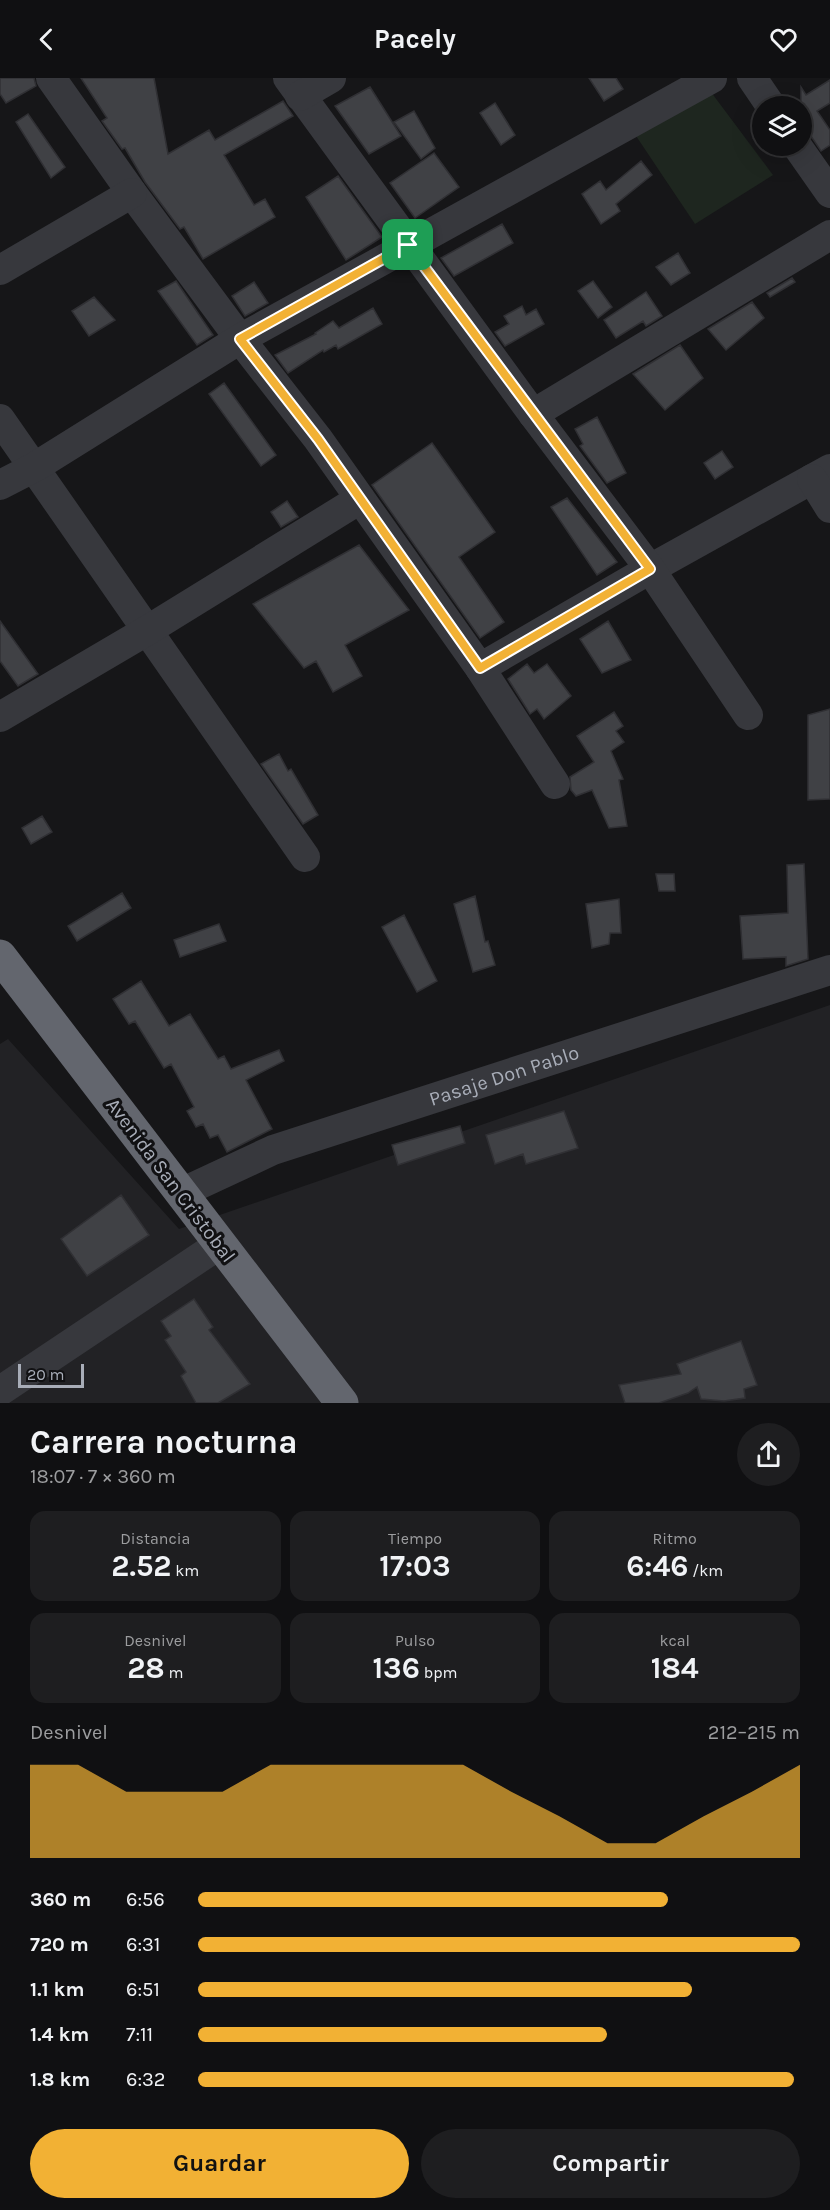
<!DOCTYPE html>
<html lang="es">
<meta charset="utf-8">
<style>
:root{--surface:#101012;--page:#1e1e20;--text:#f1f3f6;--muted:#9c9d9f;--line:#303032;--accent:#f2b134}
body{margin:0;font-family:Karla,sans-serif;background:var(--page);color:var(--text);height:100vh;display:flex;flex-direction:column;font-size:22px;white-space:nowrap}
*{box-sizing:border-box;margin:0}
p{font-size:20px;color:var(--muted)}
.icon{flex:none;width:33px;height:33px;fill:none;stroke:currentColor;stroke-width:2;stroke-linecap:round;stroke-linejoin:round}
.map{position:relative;height:1325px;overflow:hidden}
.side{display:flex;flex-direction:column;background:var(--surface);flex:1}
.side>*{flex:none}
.controls{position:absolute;left:752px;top:18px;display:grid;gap:12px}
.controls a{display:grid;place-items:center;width:60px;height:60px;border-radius:50%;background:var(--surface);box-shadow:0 6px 24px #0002,0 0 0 2px var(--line);font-size:30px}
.scale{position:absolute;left:18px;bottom:15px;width:66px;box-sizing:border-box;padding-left:6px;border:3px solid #a8adb8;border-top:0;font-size:16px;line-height:21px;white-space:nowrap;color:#a8adb8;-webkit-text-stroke:4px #111113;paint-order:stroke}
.pin{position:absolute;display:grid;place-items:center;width:51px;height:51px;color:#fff;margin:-26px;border-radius:12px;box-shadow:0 3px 9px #0006}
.round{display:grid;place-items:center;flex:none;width:63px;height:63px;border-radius:32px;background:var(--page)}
.head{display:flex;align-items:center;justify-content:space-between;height:102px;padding:0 30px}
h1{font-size:33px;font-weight:700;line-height:45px}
.figures{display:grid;grid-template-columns:repeat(3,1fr);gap:9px;height:102px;padding:6px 30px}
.figures div{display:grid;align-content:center;border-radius:15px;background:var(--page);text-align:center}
.figures b{font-size:30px;font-weight:700}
.figures small{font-size:16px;font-weight:400}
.figures p{font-size:16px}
.chart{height:168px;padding:12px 30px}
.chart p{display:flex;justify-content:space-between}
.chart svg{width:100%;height:108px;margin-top:6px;fill:var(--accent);opacity:.7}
.action{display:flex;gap:12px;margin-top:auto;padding:12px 30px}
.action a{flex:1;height:69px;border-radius:36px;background:var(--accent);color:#111;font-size:24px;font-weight:700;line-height:69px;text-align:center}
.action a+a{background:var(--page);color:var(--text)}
ul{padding:0 30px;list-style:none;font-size:20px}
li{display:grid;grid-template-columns:96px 72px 1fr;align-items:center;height:45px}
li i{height:15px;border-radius:8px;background:var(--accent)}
header{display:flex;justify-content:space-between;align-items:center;height:78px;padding:0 30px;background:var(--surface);font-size:27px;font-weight:700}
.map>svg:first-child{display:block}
.built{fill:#222225}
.green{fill:#1e261f}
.building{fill:#404145;stroke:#303034;stroke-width:1.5}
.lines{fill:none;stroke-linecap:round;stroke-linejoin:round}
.minor{stroke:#37383d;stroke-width:30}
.highway{stroke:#63666e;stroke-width:33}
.route-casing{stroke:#fff;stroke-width:12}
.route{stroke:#f2b134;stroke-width:8}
.labels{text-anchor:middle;stroke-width:6;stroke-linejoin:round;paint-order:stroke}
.street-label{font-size:20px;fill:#a8adb8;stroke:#111113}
</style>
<header><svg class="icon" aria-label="back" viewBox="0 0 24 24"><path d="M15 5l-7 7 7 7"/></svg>Pacely<svg class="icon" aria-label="heart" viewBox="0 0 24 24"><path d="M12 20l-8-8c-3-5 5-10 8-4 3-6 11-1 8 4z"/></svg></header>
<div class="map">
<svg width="830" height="1325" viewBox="0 0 830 1325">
<rect width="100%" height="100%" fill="#161618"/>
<path class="built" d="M830 927V1325H0V966L8 961 179 1151Z"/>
<path class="green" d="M708 10 773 97 695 146 632 52Z"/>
<path class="building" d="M0 0H34L36 8 6 25 0 16Z
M81 0H154L168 76 209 52 215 62 283 23 293 38 224 77 254 127 265 121 275 139 203 181 184 149 180 151 145 104 125 70 122 71 102 43 107 40Z
M589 0H616L623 11 604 23Z
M830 2V25L817 33 830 52V67L821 73 811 58 801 52V9L806 17Z
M370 9 401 58 369 76 335 28Z
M495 25 515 57 501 67 480 35Z
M414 33 435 70 421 81 394 44Z
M28 36 65 89 51 100 16 44Z
M434 75 459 109 415 140 390 105Z
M641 83 652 97 616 126 620 133 601 146 582 116 600 103 606 112Z
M338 98 382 159 346 182 306 119Z
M502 146 513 165 454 198 441 180Z
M678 175 690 195 671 207 656 189Z
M792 200 795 204 770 219 767 215Z
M176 203 213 257 197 267 158 213Z
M593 203 612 229 598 240 578 213Z
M254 204 268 225 245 238 232 218Z
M646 214 662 238 646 248 643 243 616 260 604 242Z
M94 219 115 242 89 258 72 233Z
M752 224 764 240 726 272 708 251Z
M522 228 526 237 536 231 544 246 505 268 495 254 509 246 504 238Z
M373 230 382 246 338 271 336 267 324 274 323 272 288 295 275 277 316 256 315 255 333 243 339 250Z
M680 267 703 300 665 332 633 296Z
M224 305 276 377 261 388 209 316Z
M597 339 626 395 607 405 580 368 583 366 575 351Z
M432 365 495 454 459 479 504 544 480 560 372 407Z
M722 373 733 389 715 401 704 385Z
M567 420 617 484 597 497 551 429Z
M287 423 298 439 281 449 271 434Z
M359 467 409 532 345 567 362 598 333 614 316 583 304 590 253 526Z
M0 543 38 596 18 608 0 583Z
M608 543 631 582 602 595 580 561Z
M527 586 534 595 547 586 571 618 544 641 537 631 530 636 508 601Z
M830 631V721L808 722V637Z
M614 634 623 648 616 653 624 664 611 673 623 701 619 702 627 748 609 750 592 712 576 718 571 712 570 699 594 684 577 658Z
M279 676 288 693 291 691 318 737 303 746 261 686Z
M42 738 52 754 31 766 22 750Z
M804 786 808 881 786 888V879L743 881 740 838 788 835 787 787Z
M656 796H674L675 813H659Z
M122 815 131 830 77 863 68 848Z
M475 818 485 864 488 863 495 887 473 894 454 826Z
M619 821 621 855H610L609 866 592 870 586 826Z
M404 837 437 903 417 914 382 849Z
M219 846 226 863 180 879 174 862Z
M141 903 169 948 190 936 218 981 224 978 231 991 279 972 284 983 246 1002 272 1051 227 1074 218 1057 210 1060 203 1046 196 1049 187 1033 194 1029 171 986 164 990 135 943 129 946 113 921Z
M564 1033 578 1070 526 1086 523 1076 495 1086 486 1057Z
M460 1048 465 1065 398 1087 392 1067Z
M121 1117 149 1157 87 1198 61 1161Z
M194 1221 213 1249 209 1252 250 1306 218 1325H196L181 1298 186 1294 165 1262 171 1258 161 1243Z
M741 1263 757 1307 744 1311 745 1320 724 1323 701 1321 697 1309 688 1315 659 1325H625L619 1307 681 1296 677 1286Z"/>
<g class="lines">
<g class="minor">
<path d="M51 0 132 115 240 261 318 361 480 590 650 491 830 391"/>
<path d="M288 0 533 336 650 491 748 637"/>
<path d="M752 0 771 28"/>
<path d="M300 18 331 0"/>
<path d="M797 68 830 115"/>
<path d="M0 192 132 115"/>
<path d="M533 336 830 157"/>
<path d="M0 341 305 779"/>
<path d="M812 401 830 430"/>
<path d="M0 407 35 389 240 261 712 0"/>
<path d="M480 590 555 706"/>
<path d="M0 639 148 552 360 421"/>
<path id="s1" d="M183 1114 273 1072 830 892"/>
<path d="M0 1313 220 1166"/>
</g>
<path class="highway" d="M0 878 342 1325"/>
</g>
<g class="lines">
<g class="route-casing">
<path id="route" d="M408 167 650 491 480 590 318 361 240 261Z"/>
</g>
<use href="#route" class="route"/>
</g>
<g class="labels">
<g class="street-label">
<text dy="7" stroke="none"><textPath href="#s1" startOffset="342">Pasaje Don Pablo</textPath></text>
<text transform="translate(171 1102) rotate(53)" y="7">Avenida San Cristobal</text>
</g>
</g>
</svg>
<div class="controls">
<a><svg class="icon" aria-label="layers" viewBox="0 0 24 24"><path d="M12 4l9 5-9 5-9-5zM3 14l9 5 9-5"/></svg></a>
</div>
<div class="scale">20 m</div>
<div class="pin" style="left:408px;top:167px;background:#1e9e55"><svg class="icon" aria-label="arrive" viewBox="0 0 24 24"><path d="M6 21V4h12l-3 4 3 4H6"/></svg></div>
</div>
<section class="side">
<div class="head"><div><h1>Carrera nocturna</h1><p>18:07 · 7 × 360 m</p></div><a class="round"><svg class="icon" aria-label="share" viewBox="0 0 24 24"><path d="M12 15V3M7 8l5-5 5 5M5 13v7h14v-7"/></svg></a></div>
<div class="figures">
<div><p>Distancia</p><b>2.52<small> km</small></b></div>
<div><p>Tiempo</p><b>17:03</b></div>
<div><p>Ritmo</p><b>6:46<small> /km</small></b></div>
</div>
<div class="figures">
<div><p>Desnivel</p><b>28<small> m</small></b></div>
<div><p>Pulso</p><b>136<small> bpm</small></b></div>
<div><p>kcal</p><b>184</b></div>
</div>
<div class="chart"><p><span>Desnivel</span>212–215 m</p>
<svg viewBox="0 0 160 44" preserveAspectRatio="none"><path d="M0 44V6L10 6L20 17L30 17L40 17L50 6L60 6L70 6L80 6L90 6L100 17L110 27L120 38L130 38L140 27L150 17L160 6V44z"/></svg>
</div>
<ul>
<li><b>360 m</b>6:56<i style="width:78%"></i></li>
<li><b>720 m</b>6:31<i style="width:100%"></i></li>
<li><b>1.1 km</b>6:51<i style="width:82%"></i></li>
<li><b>1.4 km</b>7:11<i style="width:68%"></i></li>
<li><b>1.8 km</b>6:32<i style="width:99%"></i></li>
</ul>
<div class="action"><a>Guardar</a><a>Compartir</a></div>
</section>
